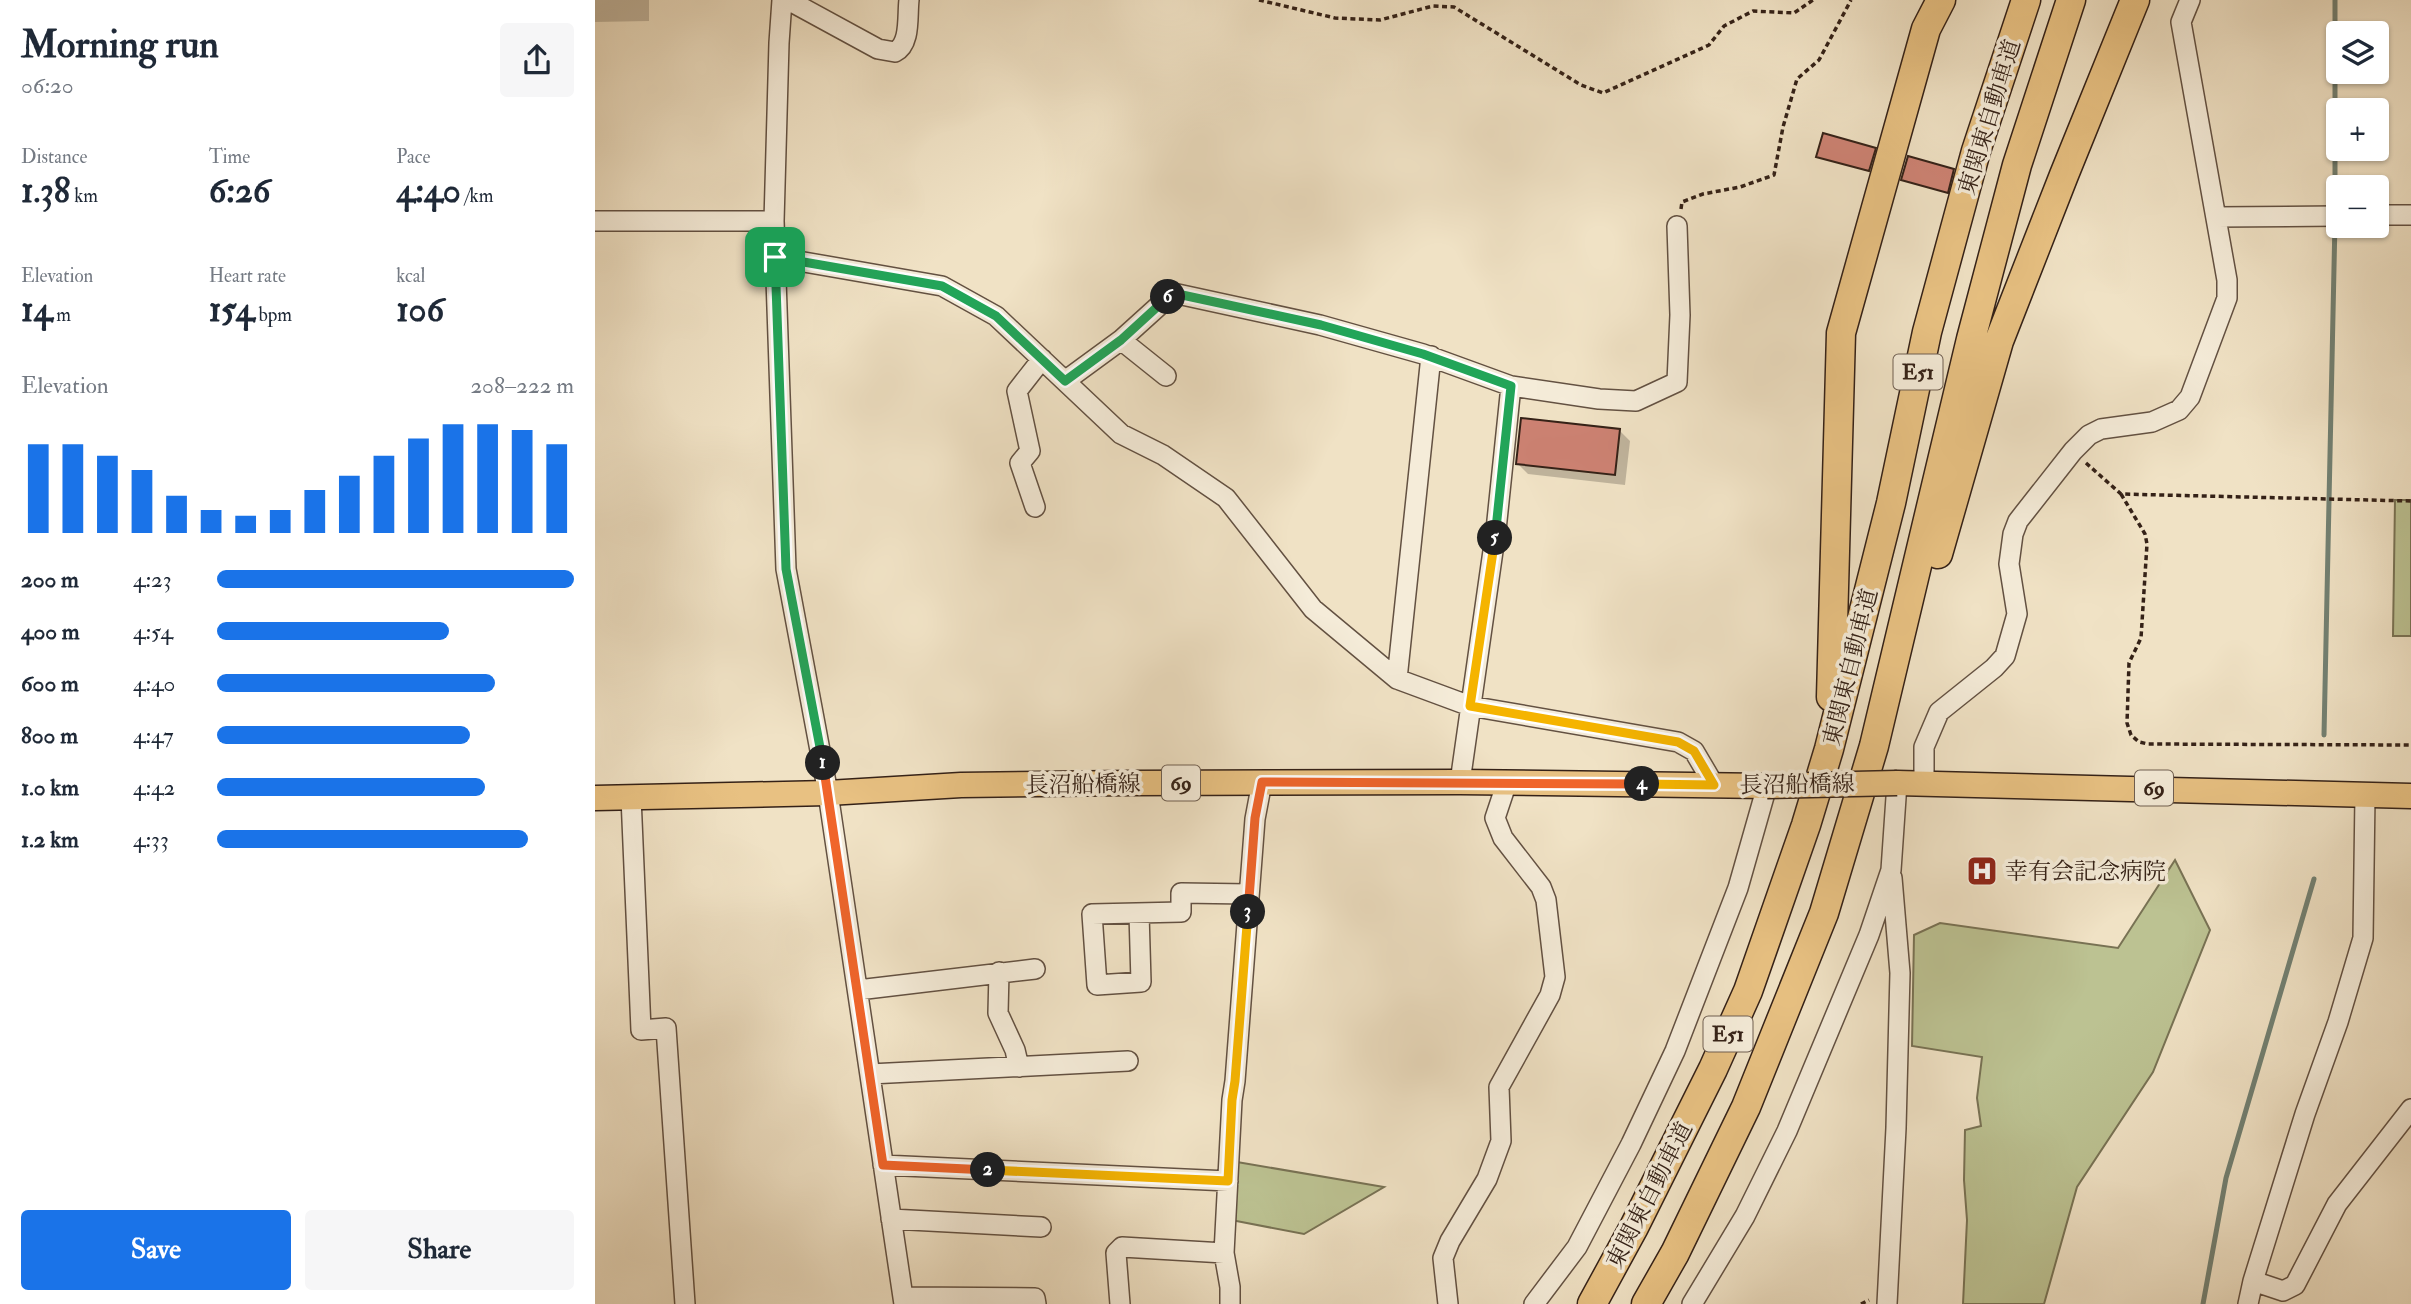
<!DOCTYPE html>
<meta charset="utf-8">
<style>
:root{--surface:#fff;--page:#f6f6f7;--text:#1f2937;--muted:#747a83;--accent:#1a73e8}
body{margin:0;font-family:"IM FELL Double Pica","Noto Serif JP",serif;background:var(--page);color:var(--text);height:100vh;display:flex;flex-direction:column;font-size:26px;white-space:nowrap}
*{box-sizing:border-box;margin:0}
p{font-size:23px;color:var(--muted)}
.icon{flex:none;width:38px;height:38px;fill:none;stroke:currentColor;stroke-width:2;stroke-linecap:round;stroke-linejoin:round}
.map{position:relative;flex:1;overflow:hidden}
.side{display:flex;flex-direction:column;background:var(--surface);width:595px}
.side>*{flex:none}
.controls{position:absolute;left:1731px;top:21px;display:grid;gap:14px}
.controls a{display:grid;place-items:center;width:63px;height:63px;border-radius:7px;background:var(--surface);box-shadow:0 2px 5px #0004;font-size:35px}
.pin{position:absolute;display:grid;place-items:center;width:60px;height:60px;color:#fff;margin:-30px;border-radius:14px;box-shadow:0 4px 10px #0006}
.km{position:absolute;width:35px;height:35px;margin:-18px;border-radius:50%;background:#222;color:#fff;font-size:19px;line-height:35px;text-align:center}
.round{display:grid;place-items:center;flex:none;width:74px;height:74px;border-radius:7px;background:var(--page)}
.summary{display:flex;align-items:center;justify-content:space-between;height:119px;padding:0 21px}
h1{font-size:38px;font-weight:700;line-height:52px}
.stats{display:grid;grid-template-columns:repeat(3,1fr);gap:10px;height:119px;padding:7px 21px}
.stats div{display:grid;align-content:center}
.stats b{font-size:35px;font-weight:700}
.stats small{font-size:19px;font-weight:400}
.stats p{font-size:19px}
.chart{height:196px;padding:14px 21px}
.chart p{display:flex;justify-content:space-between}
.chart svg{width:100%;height:126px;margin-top:7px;stroke:var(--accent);stroke-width:6}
.cta{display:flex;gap:14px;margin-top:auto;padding:14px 21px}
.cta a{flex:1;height:80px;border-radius:7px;background:var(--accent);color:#fff;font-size:28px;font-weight:700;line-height:80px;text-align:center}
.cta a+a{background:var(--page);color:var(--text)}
ul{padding:0 21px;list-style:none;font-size:23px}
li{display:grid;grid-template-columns:112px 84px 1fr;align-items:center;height:52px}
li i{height:18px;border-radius:9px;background:var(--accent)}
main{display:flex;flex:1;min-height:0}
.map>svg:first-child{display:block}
.green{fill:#bcc292;stroke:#787254;stroke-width:2}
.shadow{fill:#0003}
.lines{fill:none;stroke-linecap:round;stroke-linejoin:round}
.stream{stroke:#728072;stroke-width:5}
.building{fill:#cd8273;stroke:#342117;stroke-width:2}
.minor-casing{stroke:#635142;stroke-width:22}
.major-casing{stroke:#342117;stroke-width:27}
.highway-casing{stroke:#342117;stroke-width:31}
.path{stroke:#342117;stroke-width:3.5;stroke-dasharray:5 3.5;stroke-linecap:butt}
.minor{stroke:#f5ecd9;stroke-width:19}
.major{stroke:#e8c182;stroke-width:24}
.highway{stroke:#e8c182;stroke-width:28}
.major-bridge-casing{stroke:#342117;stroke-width:27;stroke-linecap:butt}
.major-bridge{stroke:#e8c182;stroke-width:24}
.split-1-casing{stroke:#fff;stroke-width:14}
.split-2-casing{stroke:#fff;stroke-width:14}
.split-3-casing{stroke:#fff;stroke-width:14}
.split-4-casing{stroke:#fff;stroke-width:14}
.split-5-casing{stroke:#fff;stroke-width:14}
.split-6-casing{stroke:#fff;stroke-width:14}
.split-7-casing{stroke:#fff;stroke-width:14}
.split-1{stroke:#22a559;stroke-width:9}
.split-2{stroke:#f0652b;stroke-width:9}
.split-3{stroke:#f5b400;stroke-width:9}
.split-4{stroke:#f0652b;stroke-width:9}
.split-5{stroke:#f5b400;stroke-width:9}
.split-6{stroke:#22a559;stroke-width:9}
.split-7{stroke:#22a559;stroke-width:9}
.labels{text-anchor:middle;stroke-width:7;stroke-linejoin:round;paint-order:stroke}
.shield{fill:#f5ecd9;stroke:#6e5e51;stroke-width:2}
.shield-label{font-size:21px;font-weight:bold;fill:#342117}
.street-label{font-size:23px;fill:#342117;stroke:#f5ecd9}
.poi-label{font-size:23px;fill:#342117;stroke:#f5ecd9;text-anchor:start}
</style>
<main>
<section class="side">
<div class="summary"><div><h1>Morning run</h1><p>06:20</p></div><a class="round"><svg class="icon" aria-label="share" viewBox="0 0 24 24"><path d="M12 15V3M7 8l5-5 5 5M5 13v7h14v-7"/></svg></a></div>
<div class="stats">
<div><p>Distance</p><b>1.38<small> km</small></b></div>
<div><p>Time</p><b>6:26</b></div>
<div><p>Pace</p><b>4:40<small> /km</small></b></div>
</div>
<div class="stats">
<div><p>Elevation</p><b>14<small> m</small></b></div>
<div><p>Heart rate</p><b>154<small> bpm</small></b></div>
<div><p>kcal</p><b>106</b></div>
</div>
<div class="chart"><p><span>Elevation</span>208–222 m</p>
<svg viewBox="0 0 160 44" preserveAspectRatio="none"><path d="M5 44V13M15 44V13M25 44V17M35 44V22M45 44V31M55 44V36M65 44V38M75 44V36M85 44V29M95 44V24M105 44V17M115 44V11M125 44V6M135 44V6M145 44V8M155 44V13"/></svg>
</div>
<ul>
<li><b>200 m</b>4:23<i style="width:100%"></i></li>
<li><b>400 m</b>4:54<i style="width:65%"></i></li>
<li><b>600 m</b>4:40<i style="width:78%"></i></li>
<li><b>800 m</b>4:47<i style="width:71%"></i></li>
<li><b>1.0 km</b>4:42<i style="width:75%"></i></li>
<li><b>1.2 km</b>4:33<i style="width:87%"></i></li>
</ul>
<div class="cta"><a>Save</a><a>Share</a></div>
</section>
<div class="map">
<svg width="1816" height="1304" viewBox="0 0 1816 1304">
<rect width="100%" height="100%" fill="#f0e2c5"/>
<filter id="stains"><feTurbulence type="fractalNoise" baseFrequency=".00286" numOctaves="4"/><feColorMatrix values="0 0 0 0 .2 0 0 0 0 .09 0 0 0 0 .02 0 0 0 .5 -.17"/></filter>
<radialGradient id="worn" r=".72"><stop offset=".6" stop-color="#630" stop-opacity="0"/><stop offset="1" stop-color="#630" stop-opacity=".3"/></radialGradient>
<path class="green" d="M1800 500H1816V636H1798Z
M1580 860 1615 930 1558 1072 1482 1187 1449 1304H1368L1372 1220 1369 1180 1370 1130 1386 1126 1382 1098 1387 1057 1317 1046 1319 935 1345 923 1523 948Z
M642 1162 789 1187 709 1234 636 1220Z"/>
<path class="shadow" d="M0 0H54V21L0 22Z
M1280 149 1282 151 1276 172 1223 156Z
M1358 170 1360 172 1354 193 1308 179Z
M1024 430 1035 441 1030 485 933 474 922 463Z"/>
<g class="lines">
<path class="stream" d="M1740 0V211
M1729 735 1740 221
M1608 1304 1631 1178 1719 879"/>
</g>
<path class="building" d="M1228 133 1281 148 1274 171 1221 157Z
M1313 156 1359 169 1353 193 1306 180Z
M926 418 1025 429 1020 475 921 464Z"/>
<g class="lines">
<g class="minor-casing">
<path id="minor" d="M187 0 184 43 179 221 191 569 233 793 309 1304
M193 0 283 49 300 52C316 44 312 16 314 0
M1782 215H1816
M1621 217 1743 216
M0 221H179
M180 257 347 286 401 316 526 434 568 455 631 498 718 609 802 679 875 706 1083 742 1099 751 1119 785
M526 340 571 376
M470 381 526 340 578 293 725 325 828 354 916 386 1004 399 1041 401 1082 382 1085 315 1082 226
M440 507 425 463 435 451 422 391 447 359
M802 679 836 356
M865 782 901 530 916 386
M1329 782V747L1344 712 1399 668 1410 656 1422 614 1414 564 1418 534 1423 521 1478 451 1494 435 1506 429 1557 422 1584 410 1595 397 1632 298V280L1586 22 1595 0
M36 797 46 1030 71 1028 90 1304
M544 913 546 982 502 985 497 914 586 912V893L654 894
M404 972 403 1013 420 1050 424 1067
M263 990 440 969
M275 1074 533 1061
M288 1165 633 1181
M296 1219 446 1227
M1658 1281 1688 1291 1700 1285 1742 1204 1816 1109
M308 1297 440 1298 441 1304
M525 1304 521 1253 527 1247 629 1253
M635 1304V1287L629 1253 637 1100 640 1081 660 819 667 782
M853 1304 848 1258 855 1241 892 1179 906 1141 904 1087 955 995 960 977 951 900 946 887 908 838 900 818 912 782
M939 1304 982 1247 1036 1144 1080 1051 1143 888 1172 786
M1097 1304 1150 1216 1192 1131 1274 935 1296 870 1302 783
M1292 1304 1301 1128 1305 973 1297 878
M1653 1304 1658 1281 1710 1114 1743 1022 1768 938 1770 796"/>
</g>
<g class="major-casing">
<path id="major" d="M1302 783 1816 796
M0 798 233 793 366 785 537 783 865 782 1172 786"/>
</g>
<g class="highway-casing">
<path id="highway" d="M1343 554 1404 341 1469 175 1540 0
M1236 697 1246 333 1331 29 1346 0
M997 1304 1039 1227 1118 1069 1153 991 1211 825 1234 749 1296 503 1332 332 1381 151 1431 0
M1051 1304 1080 1253 1151 1107 1229 913 1279 746 1376 339 1422 165 1476 0"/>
</g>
<path class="path" d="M664 0 740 18 785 20 838 6 859 7 986 85 1008 93 1114 45 1129 26 1158 11 1199 13 1218 0
M1086 209 1087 202 1108 194 1145 187 1179 175 1188 127 1202 79 1224 60 1256 0
M1491 463 1526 494 1816 501
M1526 494 1550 534 1552 544 1546 638 1534 663 1532 723 1536 735 1544 742 1553 744 1816 745
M1266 1304 1274 1300"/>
<use href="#minor" class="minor"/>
<use href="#major" class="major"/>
<use href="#highway" class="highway"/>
<g class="major-bridge-casing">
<path id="major-bridge" d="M1172 786 1302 783"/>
</g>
<use href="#major-bridge" class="major-bridge"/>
</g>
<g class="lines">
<g class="split-1-casing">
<path id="split-1" d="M180 257 191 569 228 763"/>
</g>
<g class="split-2-casing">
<path id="split-2" d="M228 763 288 1165 393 1170"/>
</g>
<g class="split-3-casing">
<path id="split-3" d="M393 1170 633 1181 637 1100 640 1081 653 912"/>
</g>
<g class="split-4-casing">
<path id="split-4" d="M653 912 660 818 667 782 1047 784"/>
</g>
<g class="split-5-casing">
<path id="split-5" d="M900 538 875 706 1083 742 1099 751 1119 785 1047 784"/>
</g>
<g class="split-6-casing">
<path id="split-6" d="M573 297 578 293 726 325 828 354 916 386 900 538"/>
</g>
<g class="split-7-casing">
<path id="split-7" d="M180 257 347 286 401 316 470 381 526 340 573 297"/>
</g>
<use href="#split-1" class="split-1"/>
<use href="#split-2" class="split-2"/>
<use href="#split-3" class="split-3"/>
<use href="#split-4" class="split-4"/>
<use href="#split-5" class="split-5"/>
<use href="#split-6" class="split-6"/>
<use href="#split-7" class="split-7"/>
</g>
<defs>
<g id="hospital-square" transform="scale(1.575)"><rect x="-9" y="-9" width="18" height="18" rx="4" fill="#8f2418" stroke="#f5ecd9"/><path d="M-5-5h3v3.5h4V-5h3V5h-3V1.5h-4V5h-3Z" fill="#fff"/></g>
</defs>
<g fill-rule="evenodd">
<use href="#hospital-square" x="1387" y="871"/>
</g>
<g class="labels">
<g class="shield">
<rect x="1298.5" y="354.5" width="49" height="35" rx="5"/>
<rect x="567" y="765.5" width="38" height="35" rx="5"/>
<rect x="1540" y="770.5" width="38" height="35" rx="5"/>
<rect x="1108.5" y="1016.5" width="49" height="35" rx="5"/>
</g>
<g class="shield-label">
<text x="1323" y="379">E51</text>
<text x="586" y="790">69</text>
<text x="1559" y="795">69</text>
<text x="1133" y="1041">E51</text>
</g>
<g class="street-label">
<text transform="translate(1394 117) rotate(-73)" y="8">東関東自動車道</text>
<text transform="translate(1255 667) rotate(-76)" y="8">東関東自動車道</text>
<text transform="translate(488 784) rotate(-1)" y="8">長沼船橋線</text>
<text transform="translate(1202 784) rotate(-1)" y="8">長沼船橋線</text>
<text transform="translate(1054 1195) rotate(-63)" y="8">東関東自動車道</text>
</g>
<g class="poi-label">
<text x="1410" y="879">幸有会記念病院</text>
</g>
</g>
<rect width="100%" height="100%" filter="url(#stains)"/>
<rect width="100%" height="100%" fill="url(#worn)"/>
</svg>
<div class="controls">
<a><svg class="icon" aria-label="layers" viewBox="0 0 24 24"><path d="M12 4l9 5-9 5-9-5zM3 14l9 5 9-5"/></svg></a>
<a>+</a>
<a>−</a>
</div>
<div class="pin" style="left:180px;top:257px;background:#1e9e55"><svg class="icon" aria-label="arrive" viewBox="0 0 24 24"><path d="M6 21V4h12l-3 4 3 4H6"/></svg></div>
<b class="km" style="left:228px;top:763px">1</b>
<b class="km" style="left:393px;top:1170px">2</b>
<b class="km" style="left:653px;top:912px">3</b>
<b class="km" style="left:1047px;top:784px">4</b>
<b class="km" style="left:900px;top:538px">5</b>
<b class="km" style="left:573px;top:297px">6</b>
</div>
</main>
